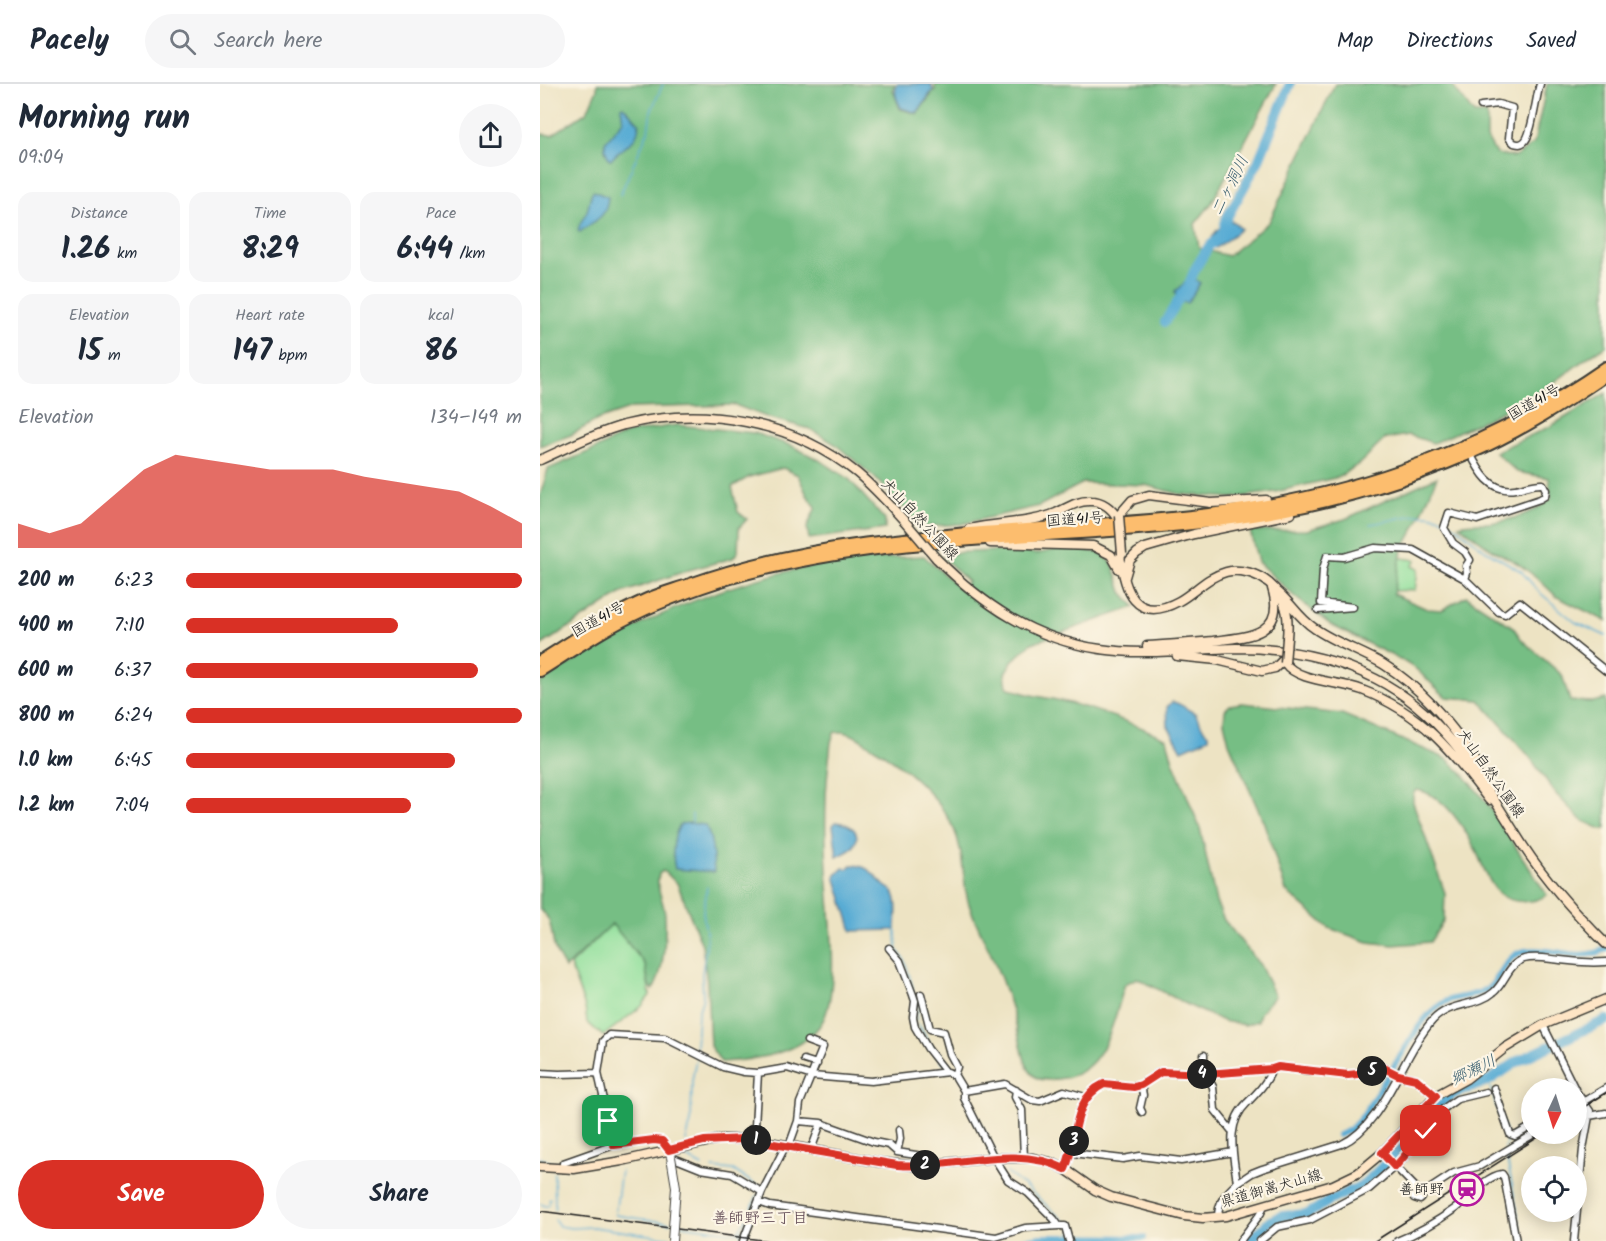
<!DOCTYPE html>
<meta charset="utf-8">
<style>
:root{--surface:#fff;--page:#f6f6f7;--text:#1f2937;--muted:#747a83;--line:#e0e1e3;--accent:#d93025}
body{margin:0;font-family:Kalam,"Klee One",sans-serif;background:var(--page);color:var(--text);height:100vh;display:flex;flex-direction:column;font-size:22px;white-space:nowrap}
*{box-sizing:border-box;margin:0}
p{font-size:20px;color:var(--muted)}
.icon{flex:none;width:33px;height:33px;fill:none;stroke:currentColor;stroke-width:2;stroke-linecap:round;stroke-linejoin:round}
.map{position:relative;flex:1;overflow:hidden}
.sheet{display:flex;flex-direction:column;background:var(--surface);width:540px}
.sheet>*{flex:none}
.needle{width:39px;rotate:184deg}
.tools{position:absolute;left:981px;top:994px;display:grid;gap:12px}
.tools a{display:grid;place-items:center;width:66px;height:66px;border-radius:50%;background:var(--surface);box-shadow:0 3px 15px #0003;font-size:30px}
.pin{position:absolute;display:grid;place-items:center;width:51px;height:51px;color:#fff;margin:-26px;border-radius:12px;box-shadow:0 3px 9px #0006}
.km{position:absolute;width:30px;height:30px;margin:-15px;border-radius:50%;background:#222;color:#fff;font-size:16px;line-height:30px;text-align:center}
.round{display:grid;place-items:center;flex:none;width:63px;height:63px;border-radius:32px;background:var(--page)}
.overview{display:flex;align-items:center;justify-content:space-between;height:102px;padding:0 18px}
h1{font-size:33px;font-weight:700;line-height:45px}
.metrics{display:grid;grid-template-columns:repeat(3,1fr);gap:9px;height:102px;padding:6px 18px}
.metrics div{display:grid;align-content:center;border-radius:15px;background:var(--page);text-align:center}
.metrics b{font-size:30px;font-weight:700}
.metrics small{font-size:16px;font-weight:400}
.metrics p{font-size:16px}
.chart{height:168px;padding:12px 18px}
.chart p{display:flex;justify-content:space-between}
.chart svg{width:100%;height:108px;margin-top:6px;fill:var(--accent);opacity:.7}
.button{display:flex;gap:12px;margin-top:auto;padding:12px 18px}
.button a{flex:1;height:69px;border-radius:36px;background:var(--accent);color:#fff;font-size:24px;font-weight:700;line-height:69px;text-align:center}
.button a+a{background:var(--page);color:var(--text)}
ul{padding:0 18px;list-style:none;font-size:20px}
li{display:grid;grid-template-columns:96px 72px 1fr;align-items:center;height:45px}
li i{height:15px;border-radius:8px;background:var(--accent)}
header{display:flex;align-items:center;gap:36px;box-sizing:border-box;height:84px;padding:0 30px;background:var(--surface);border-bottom:2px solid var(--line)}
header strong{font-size:28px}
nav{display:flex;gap:33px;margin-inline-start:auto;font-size:21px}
.search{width:420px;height:54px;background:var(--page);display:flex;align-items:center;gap:15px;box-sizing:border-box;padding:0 21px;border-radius:33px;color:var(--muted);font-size:22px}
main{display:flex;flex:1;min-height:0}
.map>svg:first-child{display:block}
.green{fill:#93e09d;stroke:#587e5c;stroke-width:1.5}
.forest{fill:#76be84;stroke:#496d50;stroke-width:1.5}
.water{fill:#59acd4;stroke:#3a6478;stroke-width:1.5}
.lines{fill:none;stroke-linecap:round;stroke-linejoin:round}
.stream{stroke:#59acd4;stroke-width:1.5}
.canal{stroke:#59acd4;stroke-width:6}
.river{stroke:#59acd4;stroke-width:10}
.minor-casing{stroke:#3b3a35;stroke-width:9}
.secondary-casing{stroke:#3b3a35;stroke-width:11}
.trunk-casing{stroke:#3b3a35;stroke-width:14}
.minor{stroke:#fff;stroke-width:6}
.secondary{stroke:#fee5c5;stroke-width:8}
.trunk{stroke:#fcbd6e;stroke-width:10}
.rail{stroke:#1c1c1c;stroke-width:1.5}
.tertiary-bridge-casing{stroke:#3b3a35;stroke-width:10;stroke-linecap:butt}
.secondary-bridge-casing{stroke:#3b3a35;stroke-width:11;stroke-linecap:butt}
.tertiary-bridge{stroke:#fff;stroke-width:8}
.secondary-bridge{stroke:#fee5c5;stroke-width:8}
.route-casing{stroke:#fff;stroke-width:12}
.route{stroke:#d93025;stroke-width:8}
.labels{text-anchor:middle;stroke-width:4.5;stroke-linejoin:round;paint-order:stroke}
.street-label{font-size:15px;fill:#1c1c1c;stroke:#fcf5e5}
.poi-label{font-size:15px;fill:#1c1c1c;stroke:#fcf5e5;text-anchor:end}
.water-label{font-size:16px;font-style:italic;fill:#375d6f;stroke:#fcf5e5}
.neighbourhood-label{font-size:16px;fill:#5c4550;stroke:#fcf5e5}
</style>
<header>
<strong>Pacely</strong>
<div class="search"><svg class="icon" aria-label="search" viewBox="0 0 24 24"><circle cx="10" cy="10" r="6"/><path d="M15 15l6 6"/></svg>Search here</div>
<nav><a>Map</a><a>Directions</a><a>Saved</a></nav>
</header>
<main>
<section class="sheet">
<div class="overview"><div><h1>Morning run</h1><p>09:04</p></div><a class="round"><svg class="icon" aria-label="share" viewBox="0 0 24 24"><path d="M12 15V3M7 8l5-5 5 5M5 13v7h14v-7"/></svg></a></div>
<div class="metrics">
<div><p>Distance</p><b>1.26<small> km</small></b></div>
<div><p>Time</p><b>8:29</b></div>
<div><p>Pace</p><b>6:44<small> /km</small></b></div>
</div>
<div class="metrics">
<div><p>Elevation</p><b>15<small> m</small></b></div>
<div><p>Heart rate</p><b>147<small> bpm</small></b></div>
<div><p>kcal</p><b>86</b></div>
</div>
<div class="chart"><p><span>Elevation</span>134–149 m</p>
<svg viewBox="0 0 160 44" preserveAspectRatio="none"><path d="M0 44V34L10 38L20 34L30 23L40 12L50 6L60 8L70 10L80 12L90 12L100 12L110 15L120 17L130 19L140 21L150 27L160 34V44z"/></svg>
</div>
<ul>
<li><b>200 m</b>6:23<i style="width:100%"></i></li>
<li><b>400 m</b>7:10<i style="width:63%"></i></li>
<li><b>600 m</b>6:37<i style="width:87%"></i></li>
<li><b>800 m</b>6:24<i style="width:100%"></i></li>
<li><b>1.0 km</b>6:45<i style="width:80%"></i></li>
<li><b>1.2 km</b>7:04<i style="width:67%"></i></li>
</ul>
<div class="button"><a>Save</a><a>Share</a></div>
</section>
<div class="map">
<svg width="1066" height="1157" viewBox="0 0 1066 1157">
<rect width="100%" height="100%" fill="#fcf5e5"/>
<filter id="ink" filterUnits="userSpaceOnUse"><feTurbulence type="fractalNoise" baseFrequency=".0167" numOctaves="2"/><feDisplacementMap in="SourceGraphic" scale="12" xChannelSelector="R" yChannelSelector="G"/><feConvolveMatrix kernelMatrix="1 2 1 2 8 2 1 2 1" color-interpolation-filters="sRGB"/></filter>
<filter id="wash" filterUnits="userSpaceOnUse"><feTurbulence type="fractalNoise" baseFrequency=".008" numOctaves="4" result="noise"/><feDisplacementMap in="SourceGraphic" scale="24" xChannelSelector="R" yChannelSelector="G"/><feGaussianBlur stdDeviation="1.35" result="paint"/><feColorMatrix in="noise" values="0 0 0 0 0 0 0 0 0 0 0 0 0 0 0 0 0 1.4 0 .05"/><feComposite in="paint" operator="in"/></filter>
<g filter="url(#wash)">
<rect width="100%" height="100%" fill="#ede3c3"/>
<path class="green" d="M855 473 876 476 872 482 878 485 875 506 849 507Z
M72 840 105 880 110 911 102 922 63 952 47 938 45 923 30 881Z"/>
<path class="forest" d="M57 0H355L353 6 360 25 377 30 395 6V0H736L671 120 655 140 659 164 688 172 729 138 795 0H911L934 30H947V54L956 70 975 73 994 59 1007 0H1066V262C1046 272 1031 287 1013 299 975 323 934 341 893 359L869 351 845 355 819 380 799 393 735 408 692 414 640 410 605 401 543 399 499 422 421 440 382 443 335 394 295 360 270 345 229 334 195 321 92 324 57 336 31 351 0 362V50L12 51 47 28 57 5Z
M1066 309V537L1017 513 996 493 977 479 951 465 919 441C929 438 938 439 948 439 970 437 994 429 1011 415L1009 394 977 388 955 368 1011 342Z
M137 341 215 349 252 362 281 377 309 395 345 436V445L269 455 267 443 276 423 267 411 258 391 243 384 209 393 192 403 198 428 207 435 199 444 198 468 193 474 149 486 82 509 0 562V412L8 385 60 363 87 349Z
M897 393 877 440 862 467 853 510 887 525 902 526 926 512 973 543 982 556 1022 591 1030 617 1053 618 1066 615V745H1061L1041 736 1016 710 989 672 939 616 906 613 876 585 863 577 791 541 755 513 718 478 710 447 767 446 805 435Z
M528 463 562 469 573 480 582 508 595 523 492 559 472 577 465 589 467 603C487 613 509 613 530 619 564 628 595 640 627 655L633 677 660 744 676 818 684 836 720 881 735 912 720 929 718 937 705 941 683 937 650 922 597 894 585 900C574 934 567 986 524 994 516 995 505 998 497 994 484 986 483 967 479 953 473 927 464 900 453 875 445 856 434 837 428 817 422 793 424 768 414 745 398 711 364 681 331 662 321 656 306 644 294 649L291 658C289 678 286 698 286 717 285 744 286 773 288 800 290 835 300 911 281 940 260 970 215 976 181 978L170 962 167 899 162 861 137 799 123 787 119 790C115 805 124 816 125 831 126 853 124 888 113 906L109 902 105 880 72 840 25 884C21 877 15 869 14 862 11 849 12 833 0 826V599C89 540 179 498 284 480 317 474 351 474 384 472L420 505 428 498 404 474 407 469 479 466 496 470Z
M702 619 802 630 907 675 924 691 947 719 1007 811C994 820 972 820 960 810 949 800 943 782 937 769 926 746 904 709 876 706L873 710V718L905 809 904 836 890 858 853 861 828 858 811 852 789 844 746 807 724 739 689 659 684 638 685 626 690 621Z"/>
<path class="water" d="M357 0H391L393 6 377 29 361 24C357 16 353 9 357 0Z
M83 22 99 39C98 62 81 62 71 76H69L65 65V58L83 37 81 23Z
M53 107 68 113C66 136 55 135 40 148L38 147C39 139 44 134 47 127 50 120 49 113 53 107Z
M690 137 694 138 701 145 676 164 671 160C671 150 681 141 690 137Z
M652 193 660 199C658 202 649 218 647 219 641 219 635 213 635 207Z
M632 618C641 619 647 626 655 629L664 646 669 651V654L642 666 628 642 627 623Z
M295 738C308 739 323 746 314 762 311 767 302 770 297 773L293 742Z
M150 739 165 741C173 754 173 773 174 788L135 785C132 772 132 751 141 740Z
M311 781C329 781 333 791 345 802 347 804 351 805 353 808 359 817 356 835 356 846L312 847 295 792 303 784 307 785Z"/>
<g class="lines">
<path class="stream" d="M80 111 108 47 111 27 123 0
M910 438 945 466 981 487 999 508 1035 538 1066 552
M830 440C855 437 882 424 906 436
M152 730V738
M356 846 357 866 364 875 373 904
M376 936 379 921 378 917
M378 940 397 972
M156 964 158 929 163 914 162 890 167 855 163 828 167 803
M400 976 410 983
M948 997 967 1053 965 1065
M427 1013 456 1069
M146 1057 151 1038 152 997 156 975
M143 1068 145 1073 162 1082
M966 1070 983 1157
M0 1074 14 1080
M173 1084 193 1086 219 1103
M81 1086 75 1131 130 1139
M14 1089 15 1125
M467 1089 485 1102 523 1136
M9 1117 10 1114
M0 1120 6 1122 9 1120
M15 1136 19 1142 31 1144 53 1143 130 1154
M135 1140 197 1149 199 1146 202 1147 200 1151
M199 1146 210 1129 217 1111
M531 1148 534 1157
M134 1155 150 1157"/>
<path class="canal" d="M799 1051 810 1046 822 1033 878 944C887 931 897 920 912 915 924 912 937 912 947 905 962 895 964 871 985 867 1012 862 1039 879 1066 865
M478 1157 501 1153 604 1154"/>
<path class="river" d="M625 238 639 215 646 208 655 185 669 162 683 152 686 135 718 78 750 0
M710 1157 730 1137 743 1132 768 1130 789 1117 823 1101 873 1053 897 1022 915 1009 948 997 980 976 1066 936"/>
</g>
</g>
<g filter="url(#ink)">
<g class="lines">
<g class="minor-casing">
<path id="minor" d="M941 22 958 20 972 24 969 54 974 59C978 60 980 61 984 58 992 52 996 12 1000 0
M925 495 927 489 926 482 930 476 925 468 913 459 904 444 909 429 937 436 1000 415 1005 412 1006 406 1003 400C993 399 985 404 975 405 951 409 939 387 930 369
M778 526 813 523 781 519 783 485 787 472 804 473 835 464 873 466 925 495 959 528 965 530 980 518 1066 587
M349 864 360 877 373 911 375 917 373 933 375 943 388 965 406 988
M381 910 390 945 404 948 410 970 417 983 414 991
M1003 941 1035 1005
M264 976 277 980
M0 989 19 990 58 989
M664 990V971
M666 990 673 1003 675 1026 691 1046
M601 1001 603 1011 600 1024 602 1028
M954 1004 970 1050 975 1052 992 1042
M476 1006 475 1013 482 1026 484 1074
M424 1007V1014L454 1074 468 1096 488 1109 514 1135 519 1142H525L529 1157
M1036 1022 1066 1004
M1049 1032 1066 1029
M258 1037 281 1039 334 1058 349 1061 357 1068 382 1072 386 1076 388 1081
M204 1055 205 1050 215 1042 218 989
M249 1062 258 1037 260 1019 283 963 267 957
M129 1066 122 1057 114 1056 74 1061 58 989 63 957 69 951 125 954 183 983 204 988 218 989 247 984 272 992 331 997 408 988 415 992 424 1007 465 1000 492 1016 500 1017 524 1007 545 1013
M271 1066 281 1039
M357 1068 360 1055 359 1046
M532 1069 583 1075 600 1072 641 1077 693 1068
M842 1069 882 1110V1114L880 1116 874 1114 871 1100
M131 1073 161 1085 192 1090 222 1108
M23 1085V1079L74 1061
M525 1085C538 1056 531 1015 564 1000L594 1003 601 1001 620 988 664 990 732 985 738 983 808 991 827 989 840 982 858 991 876 995 895 1012
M697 1099 712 1089 722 1085 802 1060C845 1040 862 970 893 936 911 917 937 923 954 908 966 897 968 880 984 875 996 872 1009 875 1020 876 1035 878 1051 879 1066 878
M882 1110 914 1089 940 1082 994 1050
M219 1118 230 1122 456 1153 485 1144 519 1142
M678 1133C678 1117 686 1109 697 1099 694 1072 684 1041 707 1019 717 1009 727 999 732 985
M203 1157 222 1108 246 1061
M700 1157 721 1129 724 1121
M720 1157 737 1143 770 1136 829 1105 862 1076 903 1025 917 1015 946 1008
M857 1157C878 1149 898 1137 916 1124 930 1113 944 1093 962 1090L964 1093 976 1157
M1034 1157 1043 1065 1050 1027 1036 1007"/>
</g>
<g class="secondary-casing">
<path id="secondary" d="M0 376C27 364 55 349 84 341 164 321 253 337 317 389 336 405 352 423 368 441
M579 431 592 416 609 411 671 419 726 416
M429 445C458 438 489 440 516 429 527 424 538 416 551 417 562 417 572 424 577 434
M450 459 553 462 571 471 579 485
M580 470C584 506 595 541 639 517 655 508 667 493 686 488 701 484 718 490 729 499 747 514 749 532 747 554
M396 474C443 521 493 555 560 565 605 572 651 565 696 564 745 564 792 572 836 595 907 631 943 699 984 763 1007 798 1036 830 1066 860
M585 493 590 476 597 469 605 464 654 450 751 430
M738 508C751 519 759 534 774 544 795 559 821 567 843 580 882 604 911 639 935 676
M607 562C629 561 651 559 673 557 707 553 747 551 732 504
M637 572 677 576 722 587 735 584 743 576
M745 579C758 598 799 597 822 606 882 629 911 666 949 716
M0 1083 34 1085 82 1077 180 1055H204L229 1058 338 1078 375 1082 454 1074H493L510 1078 525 1085 555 1106 571 1113 644 1132 663 1134 686 1132 793 1101 818 1089 842 1069 895 1012 926 995 965 964 1003 941 1066 915"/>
</g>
<g class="trunk-casing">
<path id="trunk" d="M0 577C35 555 69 532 107 515 121 509 136 505 150 500 322 439 506 452 685 428 821 409 953 362 1066 283
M0 587C38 563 76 537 118 520 154 505 192 492 230 484 392 445 561 458 724 430 794 418 864 398 929 370 978 349 1022 321 1066 291"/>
</g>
<use href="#minor" class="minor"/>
<use href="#secondary" class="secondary"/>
<use href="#trunk" class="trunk"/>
<path class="rail" d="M1036 1028 1066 1009
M0 1127 229 1157
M835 1157 1003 1050"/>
<g class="tertiary-bridge-casing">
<path id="tertiary-bridge" d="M131 1073 136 1103 132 1157"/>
</g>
<g class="secondary-bridge-casing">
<path id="secondary-bridge" d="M579 431 582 470
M368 441 396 474
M745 579 747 554"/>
</g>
<use href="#tertiary-bridge" class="tertiary-bridge"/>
<use href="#secondary-bridge" class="secondary-bridge"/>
</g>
</g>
<g class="lines" filter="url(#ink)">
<g class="route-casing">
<path id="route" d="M68 1037 74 1061 114 1056 122 1057 129 1066 164 1057 204 1055 357 1081C413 1086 472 1059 525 1085 538 1057 531 1015 564 1000L594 1003 601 1001 621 988 666 990 732 985 738 983 808 991 827 989 840 982 858 991 876 995 896 1012 842 1069 855 1083 886 1047"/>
</g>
<use href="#route" class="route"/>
</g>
<defs>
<g id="station-ring" transform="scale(1.725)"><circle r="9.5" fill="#fcf5e5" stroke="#b5179e" stroke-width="1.5"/><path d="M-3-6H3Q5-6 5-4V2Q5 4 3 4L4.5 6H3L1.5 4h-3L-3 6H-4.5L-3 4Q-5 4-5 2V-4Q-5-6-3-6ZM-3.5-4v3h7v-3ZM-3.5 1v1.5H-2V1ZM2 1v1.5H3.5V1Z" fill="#b5179e"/></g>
</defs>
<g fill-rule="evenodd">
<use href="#station-ring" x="927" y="1105"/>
</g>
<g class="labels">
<g class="street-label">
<text transform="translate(994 318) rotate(-30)" y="5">国道41号</text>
<text transform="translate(380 435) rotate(47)" y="5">犬山自然公園線</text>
<text transform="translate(535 435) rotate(-4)" y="5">国道41号</text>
<text transform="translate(58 535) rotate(-29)" y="5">国道41号</text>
<text transform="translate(951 689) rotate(55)" y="5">犬山自然公園線</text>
<text transform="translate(731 1104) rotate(-16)" y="5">県道御嵩犬山線</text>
</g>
<g class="poi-label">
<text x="904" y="1110">善師野</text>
</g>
<g class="water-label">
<text transform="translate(689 101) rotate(-64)" y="6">二ヶ洞川</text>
<text transform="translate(933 985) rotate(-26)" y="6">郷瀬川</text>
</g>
<g class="neighbourhood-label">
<text x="220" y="1139">善師野三丁目</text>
</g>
</g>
</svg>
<div class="tools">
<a><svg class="needle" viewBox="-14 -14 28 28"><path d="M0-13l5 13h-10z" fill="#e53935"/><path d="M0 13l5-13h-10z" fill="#747a83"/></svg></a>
<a><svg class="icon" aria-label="locate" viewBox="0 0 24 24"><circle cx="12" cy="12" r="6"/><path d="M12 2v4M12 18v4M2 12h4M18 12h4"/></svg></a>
</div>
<div class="pin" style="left:68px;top:1037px;background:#1e9e55"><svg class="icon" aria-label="arrive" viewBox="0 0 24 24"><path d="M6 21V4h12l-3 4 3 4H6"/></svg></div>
<div class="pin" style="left:886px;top:1047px;background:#d93025"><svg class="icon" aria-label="check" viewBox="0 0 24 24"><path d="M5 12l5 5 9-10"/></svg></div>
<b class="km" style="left:216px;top:1056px">1</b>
<b class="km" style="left:385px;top:1081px">2</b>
<b class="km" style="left:534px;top:1057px">3</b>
<b class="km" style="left:662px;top:990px">4</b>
<b class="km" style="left:832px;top:987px">5</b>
</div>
</main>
